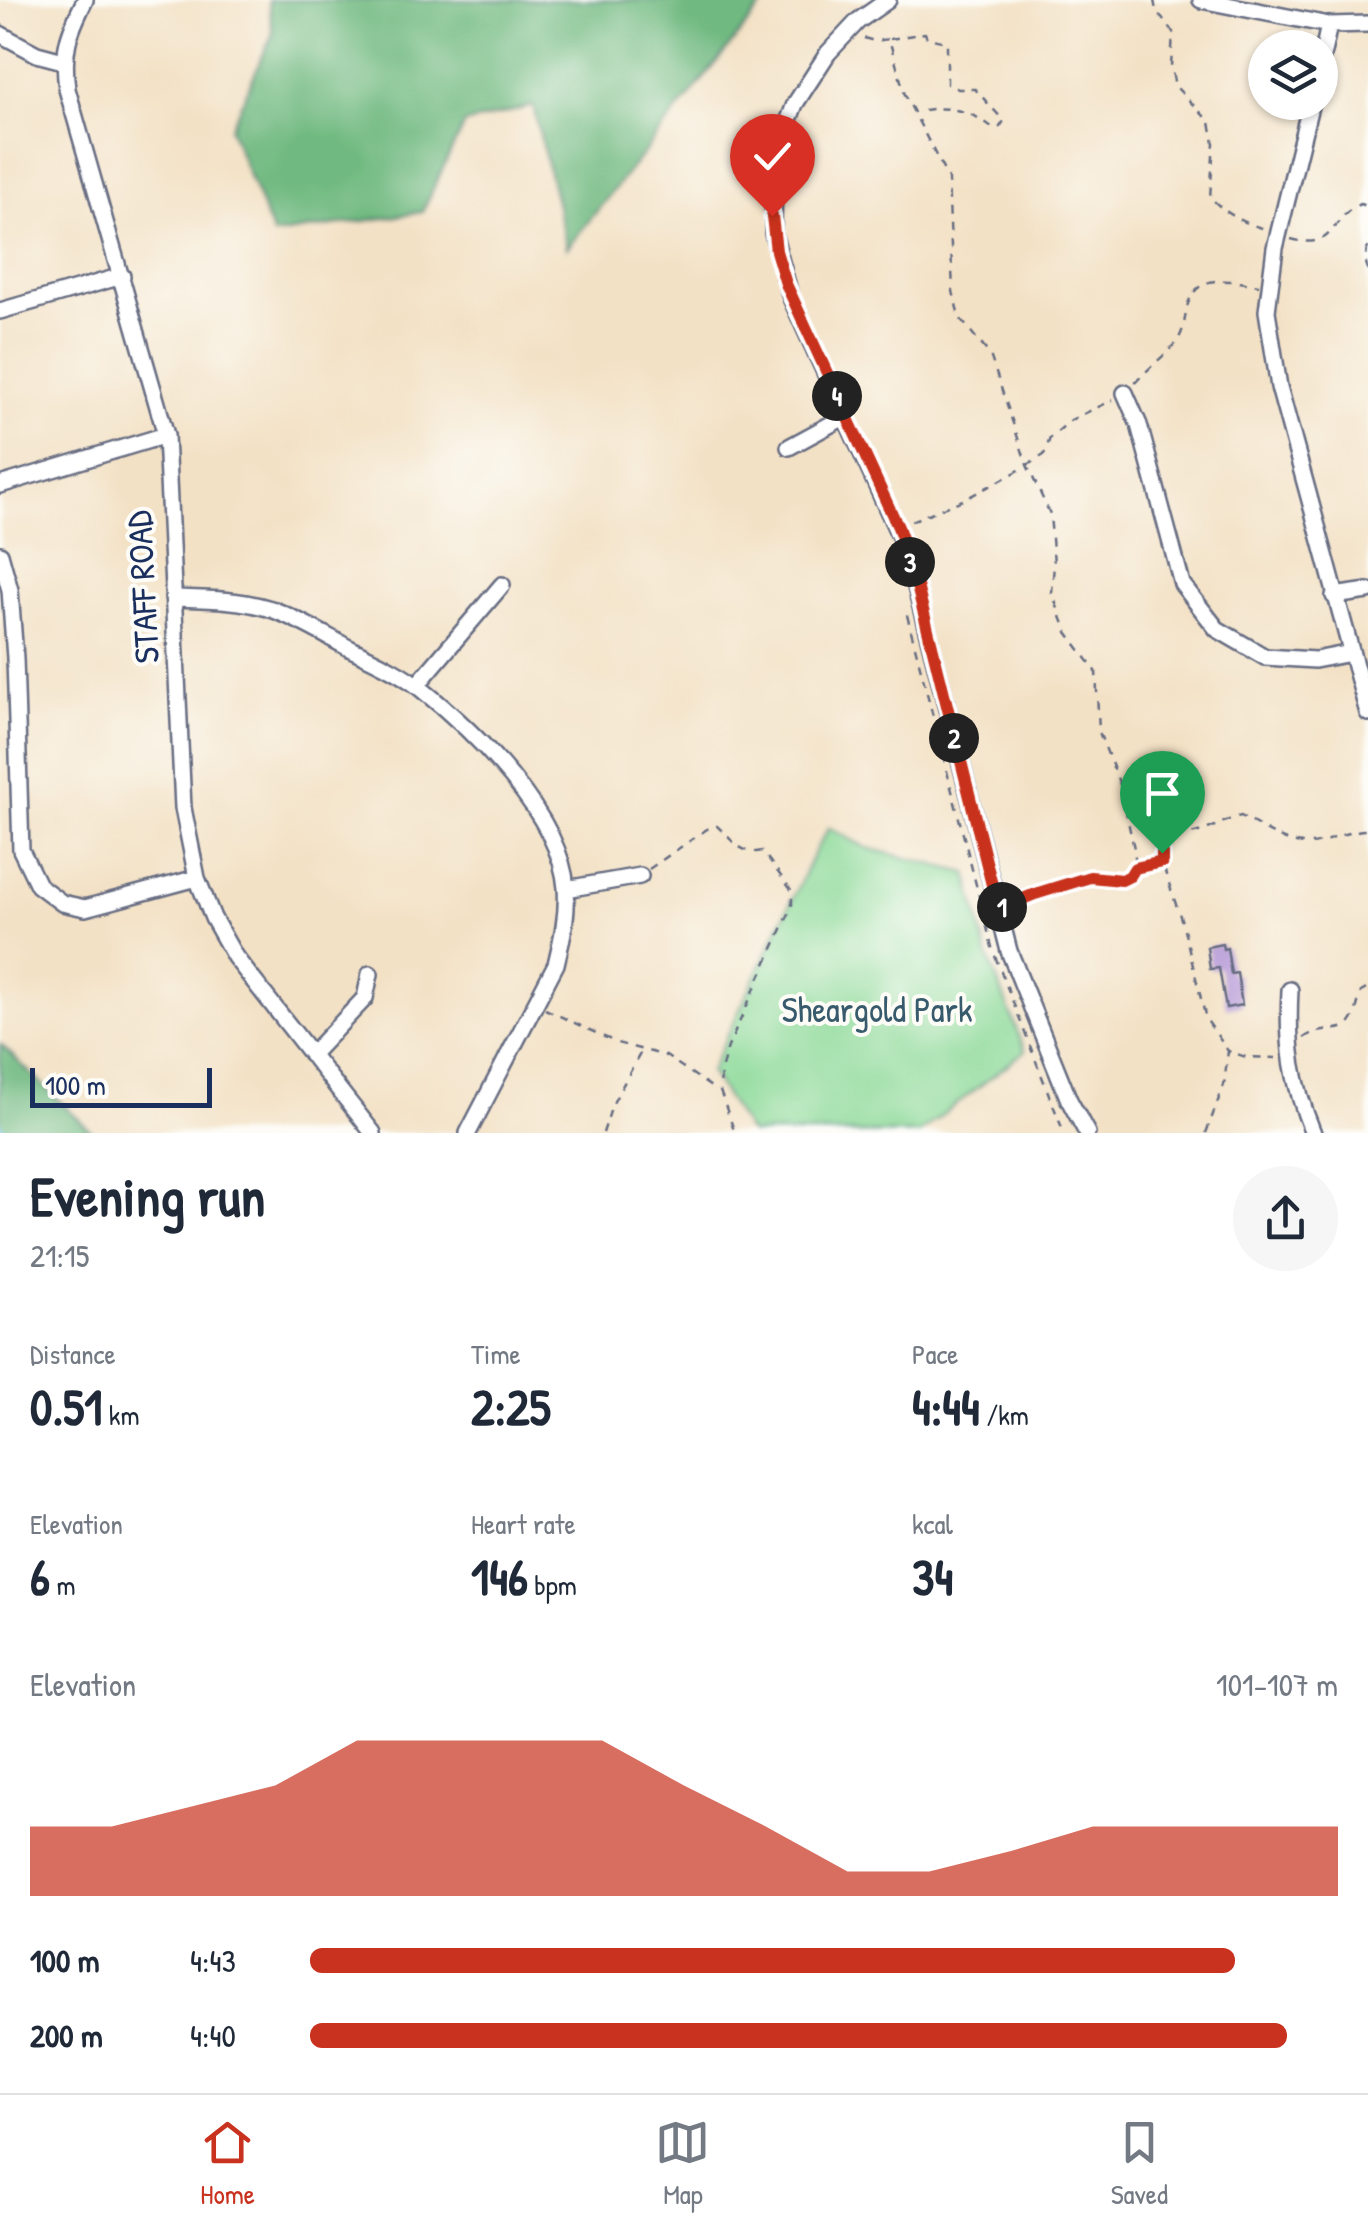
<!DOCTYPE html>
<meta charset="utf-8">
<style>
:root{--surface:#fff;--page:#f6f6f7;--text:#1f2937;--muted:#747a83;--line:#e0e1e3;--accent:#c8321e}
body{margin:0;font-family:"Patrick Hand",sans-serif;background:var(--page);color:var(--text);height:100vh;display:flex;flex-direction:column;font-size:38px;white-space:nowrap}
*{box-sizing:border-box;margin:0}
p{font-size:32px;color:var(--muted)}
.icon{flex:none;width:55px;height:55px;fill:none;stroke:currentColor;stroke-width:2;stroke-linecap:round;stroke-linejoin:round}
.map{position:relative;height:1133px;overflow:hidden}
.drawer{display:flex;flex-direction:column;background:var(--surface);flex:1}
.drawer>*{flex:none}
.controls{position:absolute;left:1248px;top:30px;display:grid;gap:20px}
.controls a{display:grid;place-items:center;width:90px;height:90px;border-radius:50%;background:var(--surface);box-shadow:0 2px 8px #0004;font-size:50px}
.scale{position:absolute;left:30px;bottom:25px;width:182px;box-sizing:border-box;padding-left:10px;border:5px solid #1b2f5e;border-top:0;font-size:28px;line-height:35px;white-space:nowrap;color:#1b2f5e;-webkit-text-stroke:8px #fdfcf7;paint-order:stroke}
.pin{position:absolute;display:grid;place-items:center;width:85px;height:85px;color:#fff;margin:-102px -42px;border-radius:50% 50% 50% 0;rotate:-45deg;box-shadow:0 0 10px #0007}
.pin .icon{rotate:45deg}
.km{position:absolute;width:50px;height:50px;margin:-25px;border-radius:50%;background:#222;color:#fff;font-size:28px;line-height:50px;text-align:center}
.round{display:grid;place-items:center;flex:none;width:105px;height:105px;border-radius:52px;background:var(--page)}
.head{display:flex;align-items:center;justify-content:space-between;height:170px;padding:0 30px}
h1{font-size:55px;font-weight:700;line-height:75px}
.figures{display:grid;grid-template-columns:repeat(3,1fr);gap:15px;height:170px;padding:10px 30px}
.figures div{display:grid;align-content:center}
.figures b{font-size:50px;font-weight:700}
.figures small{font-size:28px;font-weight:400}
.figures p{font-size:28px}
.chart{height:280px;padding:20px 30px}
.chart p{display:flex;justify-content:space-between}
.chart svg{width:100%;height:180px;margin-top:10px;fill:var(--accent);opacity:.7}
ul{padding:0 30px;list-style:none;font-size:32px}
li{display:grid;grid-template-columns:160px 120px 1fr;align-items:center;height:75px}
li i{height:25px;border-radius:12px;background:var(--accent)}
.tab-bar{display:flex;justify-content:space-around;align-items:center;height:140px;border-top:2px solid var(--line);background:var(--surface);font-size:28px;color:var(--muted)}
.tab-bar a{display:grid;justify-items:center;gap:5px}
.tab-bar .active{color:var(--accent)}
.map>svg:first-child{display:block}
.green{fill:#8ad997;stroke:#52847a;stroke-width:2.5}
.forest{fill:#6fb980;stroke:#45746f;stroke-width:2.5}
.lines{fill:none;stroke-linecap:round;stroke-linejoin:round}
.stream{stroke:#75bcec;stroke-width:4}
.building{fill:#b599d7}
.minor-casing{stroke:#676d82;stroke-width:20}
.path{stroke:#676d82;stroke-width:2.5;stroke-dasharray:8 8;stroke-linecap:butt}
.minor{stroke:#fff;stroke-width:15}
.route-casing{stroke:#fff;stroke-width:20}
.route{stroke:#c8321e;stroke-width:12}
.labels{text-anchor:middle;stroke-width:8;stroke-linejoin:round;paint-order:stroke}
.street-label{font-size:35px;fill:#1b2f5e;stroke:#fdfcf7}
.park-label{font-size:35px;fill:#375a6c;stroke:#fdfcf7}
</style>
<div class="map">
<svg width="1368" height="1133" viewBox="0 0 1368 1133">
<rect width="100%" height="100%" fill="#fdfcf7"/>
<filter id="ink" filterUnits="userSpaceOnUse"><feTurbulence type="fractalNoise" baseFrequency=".01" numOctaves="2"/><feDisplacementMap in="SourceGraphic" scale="20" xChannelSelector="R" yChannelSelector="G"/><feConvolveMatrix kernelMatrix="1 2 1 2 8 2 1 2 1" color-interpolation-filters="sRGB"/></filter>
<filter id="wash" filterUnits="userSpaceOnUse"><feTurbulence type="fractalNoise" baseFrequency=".0048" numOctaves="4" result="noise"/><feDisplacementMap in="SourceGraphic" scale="40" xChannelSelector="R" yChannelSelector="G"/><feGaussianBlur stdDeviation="2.25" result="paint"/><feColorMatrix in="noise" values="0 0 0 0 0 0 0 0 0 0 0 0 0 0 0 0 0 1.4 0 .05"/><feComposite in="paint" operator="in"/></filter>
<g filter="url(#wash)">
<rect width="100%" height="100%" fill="#f3e1c5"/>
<path class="green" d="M829 828 867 848 967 873 987 954 1025 1051 919 1133H749L710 1072 816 849Z"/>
<path class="forest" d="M268 0H767L567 248 533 106 464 124 422 212 273 235 230 129 273 33Z
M0 1044 93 1133H0Z"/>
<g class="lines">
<path class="stream" d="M0 1124 4 1133"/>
</g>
<g id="blocks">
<path class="building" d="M1222 944 1223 949 1227 948 1231 974 1237 973 1242 1005 1226 1008 1219 968 1210 969 1207 947Z"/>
</g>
</g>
<g filter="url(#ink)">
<use href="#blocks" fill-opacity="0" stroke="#676d82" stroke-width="2.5"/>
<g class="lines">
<g class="minor-casing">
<path id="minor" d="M85 0C68 34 62 50 67 89L166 435 183 808 197 878 213 918 235 957 373 1133
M888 0 858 21 828 53 795 104 780 143 774 173 773 233 791 298 907 552 1009 951 1069 1100 1087 1133
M1201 0 1329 25 1368 24
M0 34 37 54 63 61
M1320 66 1329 25
M1311 102 1275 248 1267 311 1279 387 1368 713
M0 311 122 276
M1125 393 1139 425 1182 584 1217 629 1265 657 1315 660 1351 653
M789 447 846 416
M0 485 166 435
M0 554 10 590 15 658 21 850 38 885 62 903 85 908 197 878
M1334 596 1368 591
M173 598C206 599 239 599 271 609 297 618 323 634 347 647 371 659 399 671 420 688 475 732 560 814 566 888 568 914 562 939 556 964L468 1133
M417 685 502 585
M566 889 640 876
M1290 990C1287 1045 1292 1082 1313 1133
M311 1055 365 998 370 974"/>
</g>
<path class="path" d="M1154 0 1156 11 1173 32 1171 67 1175 86 1210 122 1214 143 1210 197C1226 214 1243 223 1266 229
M864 38 874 41 889 39 905 95 948 179 953 291 959 317 990 355 1027 465 1050 514 1054 563 1052 593 1067 632 1096 671 1099 732 1120 785 1135 853V868L1130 876 1122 880 1091 877 1013 903
M890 39 925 33 927 38 947 42V84L958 89H975L1004 121 1000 127 993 128C971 110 945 104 916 112
M1291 239C1338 251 1328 218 1360 204L1368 207
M1368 247 1365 257 1368 273
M1135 383C1146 370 1171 351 1179 338 1184 330 1185 316 1187 307 1197 271 1229 281 1259 285
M911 521 965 499 1016 472 1044 455 1050 438 1071 420 1113 400
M907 615 993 951 1064 1133
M1162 863C1161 835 1182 837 1202 831 1216 827 1226 819 1241 816 1267 829 1290 851 1322 842 1338 837 1351 830 1368 830
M1136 868 1162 863 1183 925 1206 1019 1228 1051
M649 869 707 829 717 826C731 839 742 856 762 851L792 891V907L728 1047 721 1070 720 1091 735 1133
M545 1009 617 1043 666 1056 717 1091
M1304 1038C1317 1027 1342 1033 1350 1023 1356 1016 1358 1001 1361 992L1368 988
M603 1133 612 1105 642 1050
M1206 1133 1224 1085 1228 1051 1246 1057 1276 1058"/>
<use href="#minor" class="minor"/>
</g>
</g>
<g class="lines" filter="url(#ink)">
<g class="route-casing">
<path id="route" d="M772 216 776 251 786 284 898 527 912 566 998 909 1035 894 1090 877 1122 880 1130 876 1135 868 1162 862V853"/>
</g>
<use href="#route" class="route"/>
</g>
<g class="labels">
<g class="street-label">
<text transform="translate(143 587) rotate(-93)" y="12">STAFF ROAD</text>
</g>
<g class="park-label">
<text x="877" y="1022">Sheargold Park</text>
</g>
</g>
</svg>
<div class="controls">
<a><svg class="icon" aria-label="layers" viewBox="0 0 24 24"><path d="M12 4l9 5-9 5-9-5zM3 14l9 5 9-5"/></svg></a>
</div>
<div class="scale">100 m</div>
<div class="pin" style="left:1162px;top:853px;background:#1e9e55"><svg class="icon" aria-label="arrive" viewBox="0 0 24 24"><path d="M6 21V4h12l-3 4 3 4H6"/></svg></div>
<div class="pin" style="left:772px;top:216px;background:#d93025"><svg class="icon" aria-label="check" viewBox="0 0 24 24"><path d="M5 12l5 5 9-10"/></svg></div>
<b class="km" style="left:1002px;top:907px">1</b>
<b class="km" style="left:954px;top:738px">2</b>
<b class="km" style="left:910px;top:562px">3</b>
<b class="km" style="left:837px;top:396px">4</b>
</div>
<section class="drawer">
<div class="head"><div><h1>Evening run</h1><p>21:15</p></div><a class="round"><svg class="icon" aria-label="share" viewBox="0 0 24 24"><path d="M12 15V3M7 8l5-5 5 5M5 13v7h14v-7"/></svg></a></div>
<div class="figures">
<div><p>Distance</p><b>0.51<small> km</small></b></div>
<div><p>Time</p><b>2:25</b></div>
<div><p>Pace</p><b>4:44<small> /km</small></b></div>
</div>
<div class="figures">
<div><p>Elevation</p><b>6<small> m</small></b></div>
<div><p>Heart rate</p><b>146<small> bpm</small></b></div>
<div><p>kcal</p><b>34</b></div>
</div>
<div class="chart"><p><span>Elevation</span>101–107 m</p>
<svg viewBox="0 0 160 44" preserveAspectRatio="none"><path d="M0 44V27L10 27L20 22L30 17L40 6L50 6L60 6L70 6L80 17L90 27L100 38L110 38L120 33L130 27L140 27L150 27L160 27V44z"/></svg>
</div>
<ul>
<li><b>100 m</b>4:43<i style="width:90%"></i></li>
<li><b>200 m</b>4:40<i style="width:95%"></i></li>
</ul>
</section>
<nav class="tab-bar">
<a class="active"><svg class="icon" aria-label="home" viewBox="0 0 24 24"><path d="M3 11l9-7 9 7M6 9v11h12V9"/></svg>Home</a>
<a><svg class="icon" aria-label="map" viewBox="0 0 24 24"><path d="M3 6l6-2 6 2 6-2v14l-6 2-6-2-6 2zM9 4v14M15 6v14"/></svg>Map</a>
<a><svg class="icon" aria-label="saved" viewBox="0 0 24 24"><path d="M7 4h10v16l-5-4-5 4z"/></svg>Saved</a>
</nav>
